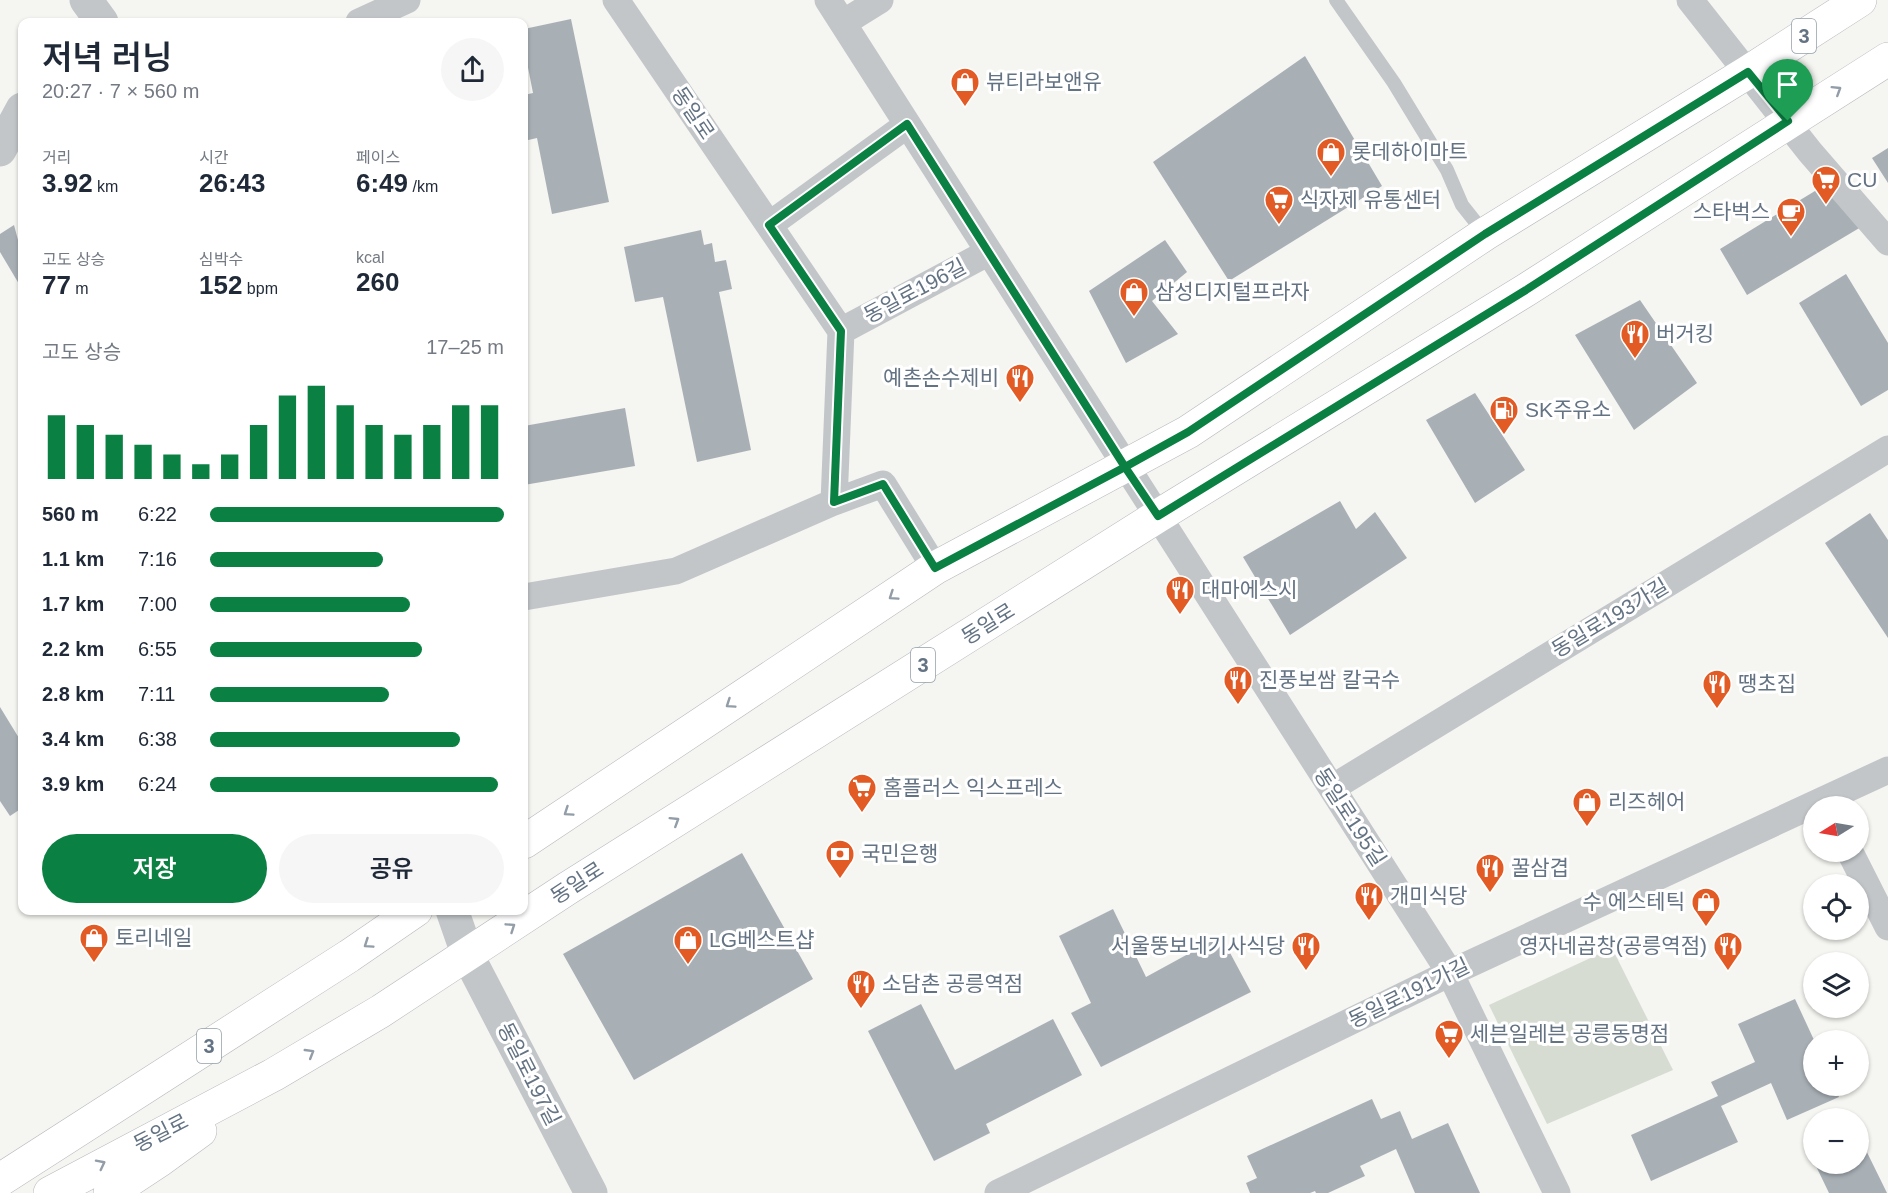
<!DOCTYPE html>
<html lang="ko">
<meta charset="utf-8">
<style>
:root{--surface:#fff;--page:#f6f6f7;--text:#1f2937;--muted:#747a83;--accent:#0b8043}
body{margin:0;font-family:Arial,"Noto Sans KR",sans-serif;background:var(--page);color:var(--text);height:100vh;display:flex;flex-direction:column;font-size:22px;white-space:nowrap}
*{box-sizing:border-box;margin:0}
p{font-size:20px;color:var(--muted)}
.icon{flex:none;width:33px;height:33px;fill:none;stroke:currentColor;stroke-width:2;stroke-linecap:round;stroke-linejoin:round}
.map{position:relative;flex:1;overflow:hidden}
.panel{position:absolute;left:18px;top:18px;width:510px;height:897px;display:flex;flex-direction:column;background:var(--surface);border-radius:12px;box-shadow:0 2px 4px #0004}
.panel>*{flex:none}
.needle{width:39px;rotate:259deg}
.tools{position:absolute;left:1803px;top:796px;display:grid;gap:12px}
.tools a{display:grid;place-items:center;width:66px;height:66px;border-radius:50%;background:var(--surface);box-shadow:0 2px 4px #0004;font-size:30px}
.pin{position:absolute;display:grid;place-items:center;width:51px;height:51px;color:#fff;margin:-62px -26px;border-radius:50% 50% 50% 0;rotate:-45deg;box-shadow:0 0 6px #0007}
.pin .icon{rotate:45deg}
.round{display:grid;place-items:center;flex:none;width:63px;height:63px;border-radius:32px;background:var(--page)}
.overview{display:flex;align-items:center;justify-content:space-between;height:102px;padding:0 24px}
h1{font-size:33px;font-weight:600;line-height:45px}
.stats{display:grid;grid-template-columns:repeat(3,1fr);gap:9px;height:102px;padding:6px 24px}
.stats div{display:grid;align-content:center}
.stats b{font-size:26px;font-weight:600}
.stats small{font-size:16px;font-weight:400}
.stats p{font-size:16px}
.chart{height:168px;padding:12px 24px}
.chart p{display:flex;justify-content:space-between}
.chart svg{width:100%;height:108px;margin-top:6px;stroke:var(--accent);stroke-width:6}
.action{display:flex;gap:12px;margin-top:auto;padding:12px 24px}
.action a{flex:1;height:69px;border-radius:36px;background:var(--accent);color:#fff;font-size:24px;font-weight:600;line-height:69px;text-align:center}
.action a+a{background:var(--page);color:var(--text)}
ul{padding:0 24px;list-style:none;font-size:20px}
li{display:grid;grid-template-columns:96px 72px 1fr;align-items:center;height:45px}
li i{height:15px;border-radius:8px;background:var(--accent)}
.map>svg:first-child{display:block}
.green{fill:#d6dcd2}
.building{fill:#a8b0b6}
.lines{fill:none;stroke-linecap:round;stroke-linejoin:round}
.primary-casing{stroke:#b5b9bd;stroke-width:34}
.service{stroke:#c2c6c9;stroke-width:14}
.minor{stroke:#c2c6c9;stroke-width:27}
.tertiary{stroke:#c2c6c9;stroke-width:33}
.primary{stroke:#fff;stroke-width:33}
.oneway{stroke:#929da8}
.route-casing{stroke:#fff;stroke-width:12}
.route{stroke:#0b8043;stroke-width:8}
.labels{text-anchor:middle;stroke-width:6;stroke-linejoin:round;paint-order:stroke}
.shield{fill:#fff;stroke:#929da8;stroke-width:1.5}
.shield-label{font-size:20px;font-weight:bold;fill:#647383}
.poi-label{font-size:21px;fill:#647383;stroke:#fff;text-anchor:start}
.street-label{font-size:21px;fill:#647383;stroke:#fff}
</style>
<div class="map">
<svg width="1888" height="1193" viewBox="0 0 1888 1193">
<rect width="100%" height="100%" fill="#f5f5f1"/>
<path class="green" d="M1612 948 1673 1070 1547 1124 1489 1005Z"/>
<path class="building" d="M571 19 609 202 552 214 537 138 524 141V95L533 93 524 47V29Z
M1305 56 1382 186 1229 281 1153 162Z
M1888 148V183L1872 158Z
M1833 180 1861 227 1747 295 1720 249Z
M14 225 18 240 22 237V289L0 252V234Z
M701 230 704 245 712 243 715 262 726 260 732 289 719 292 751 450 697 462 663 297 635 302 624 247Z
M1165 240 1187 272 1152 301 1178 334 1126 363 1089 291Z
M1846 274 1888 343V390L1861 406 1799 303Z
M1640 300 1697 383 1634 430 1575 335Z
M1475 393 1525 470 1475 503 1426 420Z
M625 408 635 466 524 485V426Z
M1340 501 1356 529 1375 512 1407 558 1290 635 1243 557Z
M1870 513 1888 540V638L1825 543Z
M0 707 22 743V808L10 816 0 801Z
M742 853 813 979 634 1080 563 954Z
M1113 909 1146 977 1221 936 1251 992 1101 1067 1071 1013 1091 1003 1059 936Z
M1795 999 1814 1040V1086H1834L1839 1097 1787 1120 1771 1083 1721 1106 1738 1142 1651 1181 1631 1135 1718 1096 1711 1082 1755 1062 1738 1024Z
M921 1004 955 1070 1053 1019 1082 1075 986 1124 990 1133 934 1161 868 1031Z
M1372 1099 1381 1119 1400 1111 1412 1139 1448 1123 1480 1193H1415L1396 1149 1360 1166 1365 1176 1328 1193H1316L1315 1191 1310 1193H1250L1246 1183 1257 1178 1247 1156Z
M1858 1134 1887 1193H1829L1815 1164H1858Z"/>
<g class="lines">
<g class="primary-casing">
<path id="primary" d="M524 842 935 568 1188 432 1485 234 1748 72 1860 0
M0 1180 349 956 416 910
M50 1193 273 1075 381 1011 568 888 1158 516 1526 290 1888 59
M110 1193 160 1160 200 1131"/>
</g>
<path class="service" d="M1336 0 1394 83 1447 170 1462 205 1485 234"/>
<path class="minor" d="M828 0 1450 973 1557 1193
M1690 0 1810 152 1888 242
M359 22 407 0
M843 23 880 0
M769 225 907 125
M841 331 989 252
M834 502 883 484 935 568
M524 597 676 571 834 502 841 331 616 0
M1332 788 1888 449
M1850 852 1888 927
M998 1193 1450 973 1888 770"/>
<path class="tertiary" d="M86 0 102 22
M0 150 22 109
M452 910 468 956 591 1193"/>
<use href="#primary" class="primary"/>
</g>
<defs><path id="oneway-chevron" d="M-2-3.5L2.5 0L-2 3.5" fill="none" stroke-width="1.6" stroke-linecap="round" stroke-linejoin="round" transform="scale(1.5)"/></defs>
<g class="oneway">
<use href="#oneway-chevron" transform="translate(1837 90) rotate(-32)"/>
<use href="#oneway-chevron" transform="translate(893 596) rotate(146)"/>
<use href="#oneway-chevron" transform="translate(730 704) rotate(146)"/>
<use href="#oneway-chevron" transform="translate(568 812) rotate(146)"/>
<use href="#oneway-chevron" transform="translate(675 821) rotate(-32)"/>
<use href="#oneway-chevron" transform="translate(511 927) rotate(-34)"/>
<use href="#oneway-chevron" transform="translate(368 944) rotate(146)"/>
<use href="#oneway-chevron" transform="translate(310 1053) rotate(-31)"/>
<use href="#oneway-chevron" transform="translate(101 1164) rotate(-27)"/>
</g>
<g class="lines">
<g class="route-casing">
<path id="route" d="M1788 121 1748 72 1485 234 1188 432 1125 467 907 124 769 225 841 331 834 502 883 484 935 568 1125 467 1158 516 1526 290 1788 121"/>
</g>
<use href="#route" class="route"/>
</g>
<defs>
<g id="shop-pin" transform="scale(1.5)"><path d="M0 17L-7.5 6A9.5 9.5 0 1 1 7.5 6Z" fill="#e35b24" stroke="#fff"/><path d="M-5-2.5h2.3a2.7 3.5 0 0 1 5.4 0H5L5.5 6h-11ZM-1.5-2.5h3a1.5 2.3 0 0 0-3 0Z" fill="#fff"/></g>
<g id="supermarket-pin" transform="scale(1.5)"><path d="M0 17L-7.5 6A9.5 9.5 0 1 1 7.5 6Z" fill="#e35b24" stroke="#fff"/><path d="M-6-5.5h2.5l.6 2H6L4.5 2H-2.5L-4.4-4H-6ZM-1.5 3.2a1.3 1.3 0 1 0 .1 0ZM3 3.2a1.3 1.3 0 1 0 .1 0Z" fill="#fff"/></g>
<g id="cafe-pin" transform="scale(1.5)"><path d="M0 17L-7.5 6A9.5 9.5 0 1 1 7.5 6Z" fill="#e35b24" stroke="#fff"/><path d="M-5.5-4.5H6V0H3Q3 3.5 0 3.5H-2.5Q-5.5 3.5-5.5 0ZM3-3.2v2h1.7v-2ZM-6 4.5H4V6H-6Z" fill="#fff"/></g>
<g id="restaurant-pin" transform="scale(1.5)"><path d="M0 17L-7.5 6A9.5 9.5 0 1 1 7.5 6Z" fill="#e35b24" stroke="#fff"/><path d="M-5-6h1v4h1v-4h1v4h1v-4h1v5L-1.5 .5V6h-2V.5L-5-1ZM5-6V6H3V1.5H1.5Q1.5-4 5-6Z" fill="#fff"/></g>
<g id="fuel-pin" transform="scale(1.5)"><path d="M0 17L-7.5 6A9.5 9.5 0 1 1 7.5 6Z" fill="#e35b24" stroke="#fff"/><path d="M-5.5-6h7V0h2V4h1.3V-2.5L3-4.5l.8-.8L6-3V5H2.5V1h-1V6h-7ZM-4.2-4.7v3.2H.2V-4.7Z" fill="#fff"/></g>
<g id="bank-pin" transform="scale(1.5)"><path d="M0 17L-7.5 6A9.5 9.5 0 1 1 7.5 6Z" fill="#e35b24" stroke="#fff"/><path d="M-6-4H6V4H-6ZM0-2.3a2.3 2.3 0 1 0 0 4.6a2.3 2.3 0 1 0 0-4.6Z" fill="#fff"/></g>
</defs>
<g fill-rule="evenodd">
<use href="#shop-pin" x="965" y="82"/>
<use href="#shop-pin" x="1331" y="152"/>
<use href="#supermarket-pin" x="1826" y="180"/>
<use href="#supermarket-pin" x="1279" y="200"/>
<use href="#cafe-pin" x="1791" y="212"/>
<use href="#shop-pin" x="1134" y="292"/>
<use href="#restaurant-pin" x="1635" y="334"/>
<use href="#restaurant-pin" x="1020" y="378"/>
<use href="#fuel-pin" x="1504" y="410"/>
<use href="#restaurant-pin" x="1180" y="590"/>
<use href="#restaurant-pin" x="1238" y="680"/>
<use href="#restaurant-pin" x="1717" y="684"/>
<use href="#supermarket-pin" x="862" y="788"/>
<use href="#shop-pin" x="1587" y="802"/>
<use href="#bank-pin" x="840" y="854"/>
<use href="#restaurant-pin" x="1490" y="868"/>
<use href="#restaurant-pin" x="1369" y="896"/>
<use href="#shop-pin" x="1706" y="902"/>
<use href="#shop-pin" x="94" y="938"/>
<use href="#shop-pin" x="688" y="940"/>
<use href="#restaurant-pin" x="1306" y="946"/>
<use href="#restaurant-pin" x="1728" y="946"/>
<use href="#restaurant-pin" x="861" y="984"/>
<use href="#supermarket-pin" x="1449" y="1034"/>
</g>
<g class="labels">
<g class="shield">
<rect x="1792" y="19" width="24" height="34" rx="4.5"/>
<rect x="911" y="648" width="24" height="34" rx="4.5"/>
<rect x="197" y="1029" width="24" height="34" rx="4.5"/>
</g>
<g class="shield-label">
<text x="1804" y="43">3</text>
<text x="923" y="672">3</text>
<text x="209" y="1053">3</text>
</g>
<g class="poi-label">
<text x="986" y="89">뷰티라보앤유</text>
<text x="1352" y="159">롯데하이마트</text>
<text x="1847" y="187">CU</text>
<text x="1300" y="207">식자제 유통센터</text>
<text x="1770" y="219" text-anchor="end">스타벅스</text>
<text x="1155" y="299">삼성디지털프라자</text>
<text x="1656" y="341">버거킹</text>
<text x="999" y="385" text-anchor="end">예촌손수제비</text>
<text x="1525" y="417">SK주유소</text>
<text x="1201" y="597">대마에스시</text>
<text x="1259" y="687">진풍보쌈 칼국수</text>
<text x="1738" y="691">땡초집</text>
<text x="883" y="795">홈플러스 익스프레스</text>
<text x="1608" y="809">리즈헤어</text>
<text x="861" y="861">국민은행</text>
<text x="1511" y="875">꿀삼겹</text>
<text x="1390" y="903">개미식당</text>
<text x="1685" y="909" text-anchor="end">수 에스테틱</text>
<text x="115" y="945">토리네일</text>
<text x="709" y="947">LG베스트샵</text>
<text x="1285" y="953" text-anchor="end">서울뚱보네기사식당</text>
<text x="1707" y="953" text-anchor="end">영자네곱창(공릉역점)</text>
<text x="882" y="991">소담촌 공릉역점</text>
<text x="1470" y="1041">세븐일레븐 공릉동명점</text>
</g>
<g class="street-label">
<text transform="translate(693 113) rotate(56)" y="7">동일로</text>
<text transform="translate(915 291) rotate(-28)" y="7">동일로196길</text>
<text transform="translate(1610 618) rotate(-31)" y="7">동일로193가길</text>
<text transform="translate(988 624) rotate(-32)" y="7">동일로</text>
<text transform="translate(1350 817) rotate(57)" y="7">동일로195길</text>
<text transform="translate(577 883) rotate(-33)" y="7">동일로</text>
<text transform="translate(1409 993) rotate(-26)" y="7">동일로191가길</text>
<text transform="translate(529 1074) rotate(63)" y="7">동일로197길</text>
<text transform="translate(161 1133) rotate(-27)" y="7">동일로</text>
</g>
</g>
</svg>
<div class="tools">
<a><svg class="needle" viewBox="-14 -14 28 28"><path d="M0-13l5 13h-10z" fill="#e53935"/><path d="M0 13l5-13h-10z" fill="#747a83"/></svg></a>
<a><svg class="icon" aria-label="locate" viewBox="0 0 24 24"><circle cx="12" cy="12" r="6"/><path d="M12 2v4M12 18v4M2 12h4M18 12h4"/></svg></a>
<a><svg class="icon" aria-label="layers" viewBox="0 0 24 24"><path d="M12 4l9 5-9 5-9-5zM3 14l9 5 9-5"/></svg></a>
<a>+</a>
<a>−</a>
</div>
<div class="pin" style="left:1788px;top:121px;background:#1e9e55"><svg class="icon" aria-label="arrive" viewBox="0 0 24 24"><path d="M6 21V4h12l-3 4 3 4H6"/></svg></div>
<section class="panel">
<div class="overview"><div><h1>저녁 러닝</h1><p>20:27 · 7 × 560 m</p></div><a class="round"><svg class="icon" aria-label="share" viewBox="0 0 24 24"><path d="M12 15V3M7 8l5-5 5 5M5 13v7h14v-7"/></svg></a></div>
<div class="stats">
<div><p>거리</p><b>3.92<small> km</small></b></div>
<div><p>시간</p><b>26:43</b></div>
<div><p>페이스</p><b>6:49<small> /km</small></b></div>
</div>
<div class="stats">
<div><p>고도 상승</p><b>77<small> m</small></b></div>
<div><p>심박수</p><b>152<small> bpm</small></b></div>
<div><p>kcal</p><b>260</b></div>
</div>
<div class="chart"><p><span>고도 상승</span>17–25 m</p>
<svg viewBox="0 0 160 44" preserveAspectRatio="none"><path d="M5 44V18M15 44V22M25 44V26M35 44V30M45 44V34M55 44V38M65 44V34M75 44V22M85 44V10M95 44V6M105 44V14M115 44V22M125 44V26M135 44V22M145 44V14M155 44V14"/></svg>
</div>
<ul>
<li><b>560 m</b>6:22<i style="width:100%"></i></li>
<li><b>1.1 km</b>7:16<i style="width:59%"></i></li>
<li><b>1.7 km</b>7:00<i style="width:68%"></i></li>
<li><b>2.2 km</b>6:55<i style="width:72%"></i></li>
<li><b>2.8 km</b>7:11<i style="width:61%"></i></li>
<li><b>3.4 km</b>6:38<i style="width:85%"></i></li>
<li><b>3.9 km</b>6:24<i style="width:98%"></i></li>
</ul>
<div class="action"><a>저장</a><a>공유</a></div>
</section>
</div>
